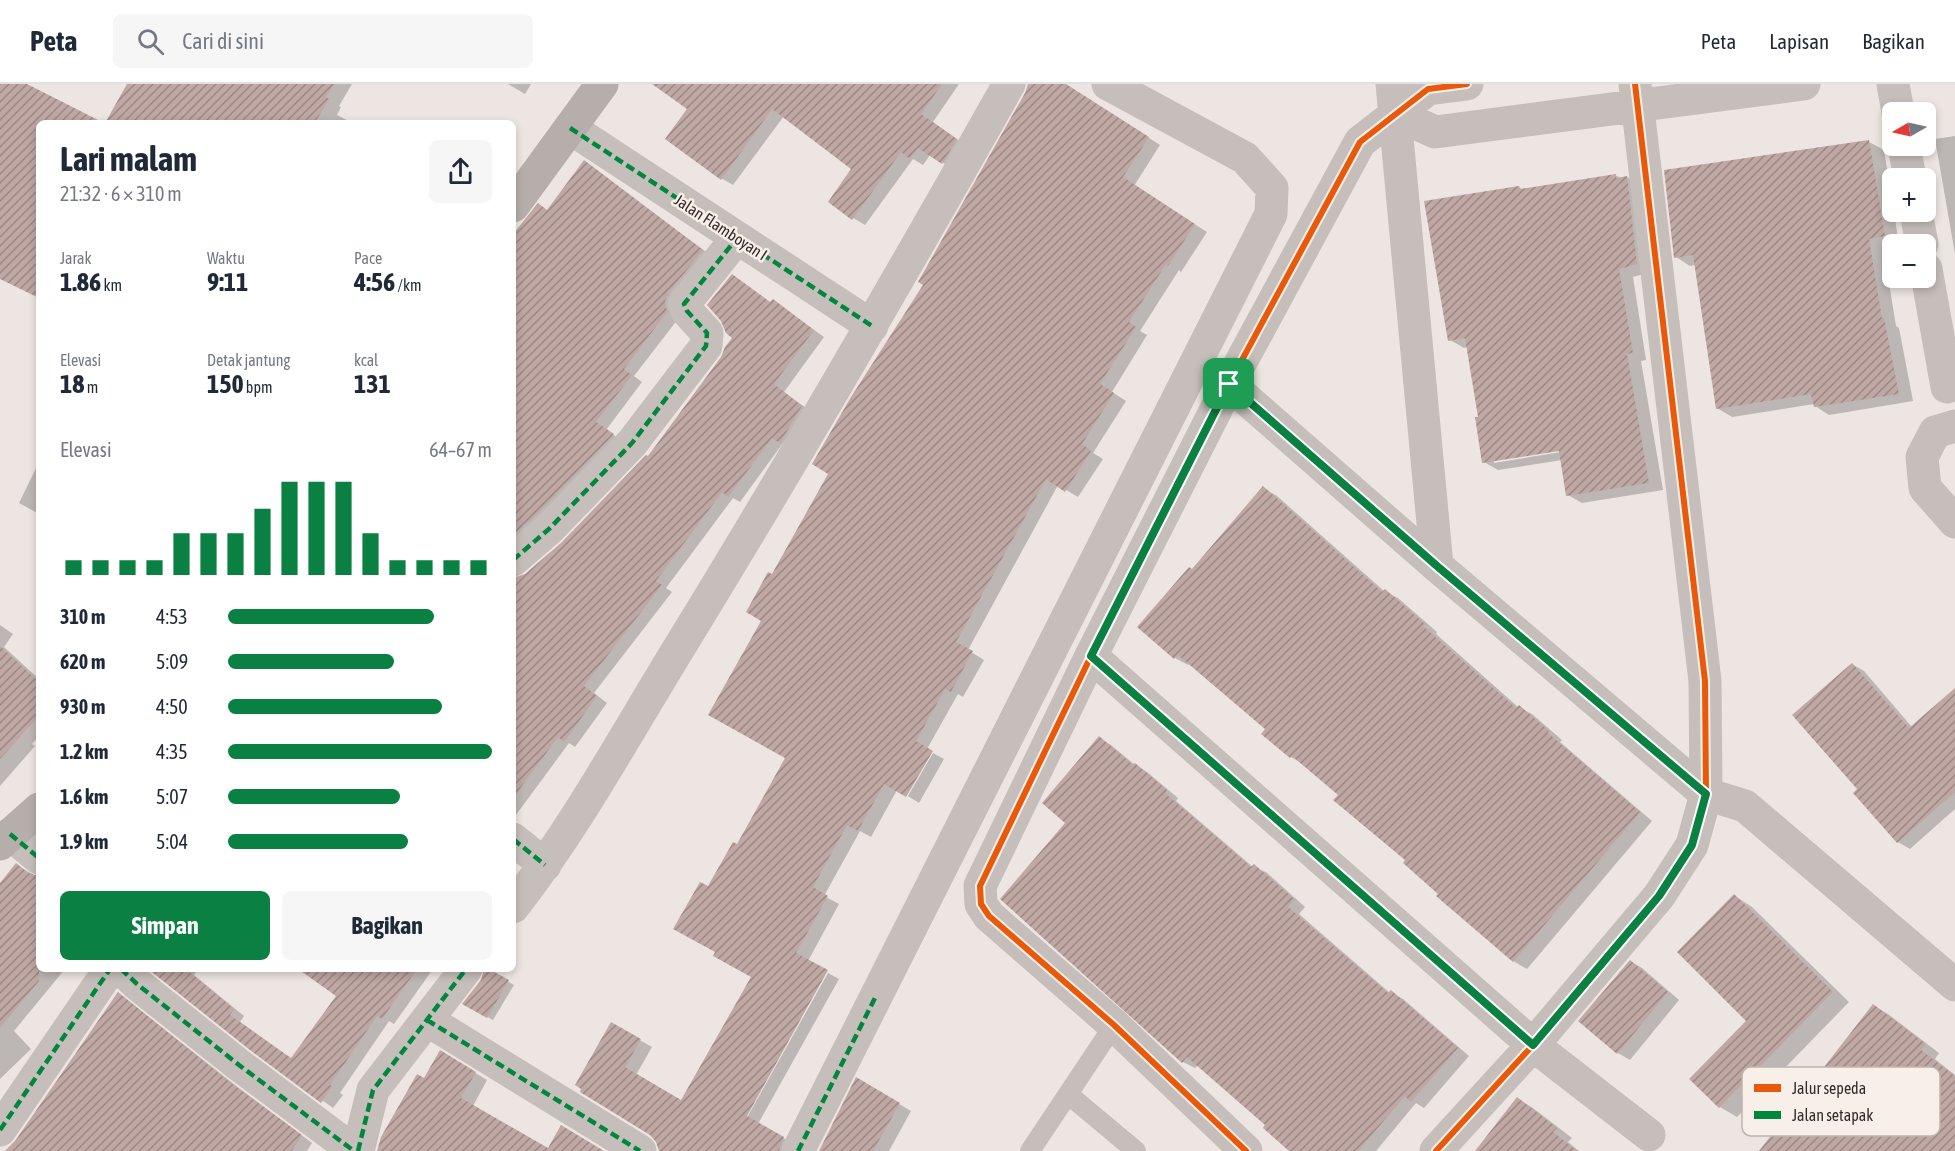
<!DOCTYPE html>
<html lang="id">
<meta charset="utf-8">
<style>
:root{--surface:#fff;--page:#f6f6f7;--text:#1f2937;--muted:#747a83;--line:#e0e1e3;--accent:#0b8043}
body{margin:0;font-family:"Asap Condensed",sans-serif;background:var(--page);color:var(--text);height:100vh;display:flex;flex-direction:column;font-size:22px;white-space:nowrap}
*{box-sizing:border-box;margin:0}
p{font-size:20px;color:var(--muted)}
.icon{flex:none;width:33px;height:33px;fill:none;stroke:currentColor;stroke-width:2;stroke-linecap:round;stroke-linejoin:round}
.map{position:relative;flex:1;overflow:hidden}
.details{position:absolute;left:36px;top:36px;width:480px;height:852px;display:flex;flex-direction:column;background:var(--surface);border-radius:9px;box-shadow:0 3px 9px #0003}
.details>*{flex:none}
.needle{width:39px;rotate:261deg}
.buttons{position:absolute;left:1882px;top:18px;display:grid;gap:12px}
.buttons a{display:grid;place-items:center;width:54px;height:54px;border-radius:9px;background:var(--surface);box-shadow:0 3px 9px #0003;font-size:30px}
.pin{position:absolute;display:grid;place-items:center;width:51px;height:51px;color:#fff;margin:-26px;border-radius:12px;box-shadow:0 3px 9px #0006}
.round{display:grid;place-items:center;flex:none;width:63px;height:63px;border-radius:9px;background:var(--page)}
.overview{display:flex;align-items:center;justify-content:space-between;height:102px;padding:0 24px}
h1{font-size:33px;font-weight:700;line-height:45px}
.metrics{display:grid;grid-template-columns:repeat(3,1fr);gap:9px;height:102px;padding:6px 24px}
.metrics div{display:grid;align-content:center}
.metrics b{font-size:26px;font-weight:700}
.metrics small{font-size:16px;font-weight:400}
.metrics p{font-size:16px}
.chart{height:168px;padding:12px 24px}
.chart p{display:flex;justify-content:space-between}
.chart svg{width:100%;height:108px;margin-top:6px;stroke:var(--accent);stroke-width:6}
.cta{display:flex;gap:12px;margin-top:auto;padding:12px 24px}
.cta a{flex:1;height:69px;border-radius:9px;background:var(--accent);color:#fff;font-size:24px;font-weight:700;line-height:69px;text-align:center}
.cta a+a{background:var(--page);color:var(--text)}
ul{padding:0 24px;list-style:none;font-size:20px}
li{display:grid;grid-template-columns:96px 72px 1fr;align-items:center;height:45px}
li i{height:15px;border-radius:8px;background:var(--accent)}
header{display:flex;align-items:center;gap:36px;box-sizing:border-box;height:84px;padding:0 30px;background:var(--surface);border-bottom:2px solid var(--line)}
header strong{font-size:28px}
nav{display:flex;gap:33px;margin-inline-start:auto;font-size:21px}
.search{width:420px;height:54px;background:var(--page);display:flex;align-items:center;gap:15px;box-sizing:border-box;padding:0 21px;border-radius:9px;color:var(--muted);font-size:22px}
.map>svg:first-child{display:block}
.shadow{fill:#0003;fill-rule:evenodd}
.building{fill:url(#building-hatch)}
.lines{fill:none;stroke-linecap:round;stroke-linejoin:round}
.service{stroke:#c5beba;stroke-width:20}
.minor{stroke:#c5beba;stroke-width:33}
.secondary{stroke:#b6aeaa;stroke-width:33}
.quiet{stroke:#00873e;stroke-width:4.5;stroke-dasharray:9 4.5;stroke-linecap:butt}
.cycleway-casing{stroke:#f9efe9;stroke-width:10}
.cycleway{stroke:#e8590c;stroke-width:6}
.route-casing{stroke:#fff;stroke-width:12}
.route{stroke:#0b8043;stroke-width:8}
.labels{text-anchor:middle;stroke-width:5;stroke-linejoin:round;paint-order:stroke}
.street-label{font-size:16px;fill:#362b28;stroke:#f9efe9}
.key{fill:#f9efe9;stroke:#beb4af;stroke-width:1.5}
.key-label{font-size:16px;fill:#362b28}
</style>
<header>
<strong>Peta</strong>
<div class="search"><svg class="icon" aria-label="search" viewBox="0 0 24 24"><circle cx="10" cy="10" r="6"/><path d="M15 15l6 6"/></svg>Cari di sini</div>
<nav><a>Peta</a><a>Lapisan</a><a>Bagikan</a></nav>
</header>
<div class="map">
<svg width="1955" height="1067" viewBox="0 0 1955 1067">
<defs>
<pattern id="building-hatch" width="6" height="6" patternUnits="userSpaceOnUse" patternTransform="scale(1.5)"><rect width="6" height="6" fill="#bfa7a3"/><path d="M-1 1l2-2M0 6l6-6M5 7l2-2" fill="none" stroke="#9c8885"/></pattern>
</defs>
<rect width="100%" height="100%" fill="#ece5e1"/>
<path class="shadow" d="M129 0H352L339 22 341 23 337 31 353 39H106Z
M508 0H531L525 10Z
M672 0H959L933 38 968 63 955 86 930 71 923 81 913 75 865 141 853 134V84L784 32 733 101 721 94 689 24Z
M1029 0H1065L1160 61 1134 102 1207 148 1181 188 1179 186 1140 247 1147 251 1112 308 1126 317 1093 369 1103 375 1078 413 1058 401 968 566 984 576 963 613 958 610 927 665 897 706 871 753 860 747 824 812 839 820 808 877 742 1037 744 1039 828 889 839 895 758 1040 796 1061 794 1067H660L658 1058 651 1050 582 1008 611 940 652 963 636 991 681 1018 753 893 717 868 709 804 737 762 787 674 763 536 772 492 830 390 925 201 1027 10Z
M1955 52V170L1935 55Z
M1869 58 1884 66 1899 160 1883 162 1896 242 1899 244 1913 317 1829 331 1815 322 1814 320 1732 333 1717 324 1695 181 1690 182 1676 173Z
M584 78 713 173 678 235 634 292 642 298 606 346 624 358 513 467V154L548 127Z
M1615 91 1621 94 1627 93 1641 102 1651 188 1633 193 1646 276 1641 277 1663 406 1582 419 1568 411 1562 376 1498 386 1484 378 1479 334 1468 263 1464 264 1450 256 1519 103 1523 106ZM1566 364 1567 367 1494 379V376Z
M773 217 824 253 784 308 813 329 783 359 740 418 733 414 666 504 672 508 594 609 607 619 575 663 569 659 513 735V496L526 491 563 459 648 374Z
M39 378V430L19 419Z
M1263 404 1277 412 1384 507 1398 514 1437 548 1436 550 1518 623 1532 630 1562 656 1560 658 1652 737 1527 885 1513 877 1440 809 1340 711 1305 681 1291 673 1268 645 1190 579 1188 581 1175 574 1193 487Z
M0 541 13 550 4 563 39 595V652L32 660 35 662 0 702Z
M1852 580 1864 587 1912 643 1955 606V725L1910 765 1898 758 1859 705Z
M1099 654 1111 661 1135 681 1147 688 1178 714 1176 717 1253 783 1266 788 1305 823 1299 830 1390 909 1403 915 1469 972 1424 1024 1416 1019 1376 1067H1291L1268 1041 1198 981 1195 984 1183 978 1002 815 1067 739Z
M933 669 944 675 919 719 908 712Z
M17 781 39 794V885H65L14 947 31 965 0 995V801Z
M1735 812 1752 823 1849 918 1737 1033 1720 1023 1748 937Z
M1630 877 1642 884 1679 916 1630 976 1618 969Z
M152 885H198L194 891 244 932 240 938 292 975 338 912 300 885H433L394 940 389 937 340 1009 343 1011 333 1024 251 965Z
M486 885 514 901 493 936 465 920 482 897Z
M125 916 136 923 239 1004 312 1059 307 1067H8Z
M1874 922 1888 930 1939 969 1935 975 1955 991V1067H1761Z
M441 968 487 996 473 1022 549 1066 602 1067H379L425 996Z
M857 995 911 1027 889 1067H821Z
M1518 1015 1533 1024 1572 1054 1568 1058 1579 1067H1477Z"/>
<path class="building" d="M0 0H27L104 39H39V214L0 195Z
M127 0H334L326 13 329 15 315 39H105Z
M652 0H942L921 30 957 55 942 80 918 64 910 75 901 68 852 136 828 118 851 85 772 25 721 96 665 55 687 25Z
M1028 0H1066L1149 53 1123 93 1195 140 1168 182 1166 180 1129 238 1136 243 1100 300 1114 309 1082 360 1091 367 1065 408 1046 395 956 558 973 567 951 608 945 605 916 657 933 667 906 713 884 700 858 747 847 741 813 803 828 812 796 869 828 886 747 1032 784 1053 779 1067H659L656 1058 650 1051 580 1008 581 1005 575 1001 611 938 641 955 625 983 681 1016 751 893 713 872 715 868 673 845 700 798 708 802 733 758 737 760 785 674 708 631 761 537 746 528 768 488 772 490 828 390 812 380 851 313 923 201 918 198 1025 9Z
M1869 56 1885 152 1869 155 1882 234H1884L1899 310 1814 323 1811 310 1716 325 1693 171 1674 174 1664 86Z
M584 76 703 166 669 208 665 218 667 228 624 285 632 291 596 338 614 350 536 431 513 451V150L538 119 547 126Z
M1616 90V94L1627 92 1637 180 1619 185 1633 269 1627 270 1649 399 1566 412 1559 367 1482 379 1475 333H1478L1465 254 1448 257 1424 117 1519 102 1520 105Z
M732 190 770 218 773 215 814 246 774 300 802 322 780 359 772 354 728 413 722 408 656 497 662 501 584 602 597 612 564 658 558 653 513 714V494L525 490 561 459 646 371 648 372 721 273 725 263 732 254 726 249 721 237 707 221Z
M1263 402 1382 508 1385 505 1425 540 1423 542 1516 624 1519 621 1549 647 1548 649 1640 728 1513 878 1436 812 1438 810 1403 779 1405 776 1333 716 1338 711 1292 672 1290 674 1261 650 1265 645 1178 571 1174 575 1137 543 1189 483 1192 485Z
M0 562 39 598V632L0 675Z
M1852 579 1909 644 1955 604V708L1897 759 1853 709 1857 705 1792 631Z
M1099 652 1133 681 1135 679 1167 706 1165 709 1251 783 1254 780 1294 815 1288 823 1388 909 1391 906 1458 964 1411 1018 1405 1012 1358 1067H1289L1263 1044 1265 1041 1187 973 1182 979 1000 815 1065 739 1042 719Z
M16 779 28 789 39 792V897L0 944V799Z
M1734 810 1833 908 1719 1024 1689 995 1746 937 1677 868Z
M1630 876 1668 908 1617 970 1578 937Z
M148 885H186L234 925 230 931 291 974 336 912 298 885H417L382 935 377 932 330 1001 332 1003 321 1019 250 966Z
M484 885H489L509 896 487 934 462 920 481 896Z
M118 908 227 996 302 1051 292 1067H5L15 1057Z
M1873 920 1926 960 1921 966 1955 992V1067H1759Z
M440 966 476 988 461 1014 548 1064 561 1041 604 1067H377L381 1053 417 990 424 994Z
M856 993 900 1019 873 1067H819Z
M1517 1013 1557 1044 1553 1048 1577 1067H1475Z"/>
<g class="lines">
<path class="service" d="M1069 1011 1136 1067
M1030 1067 1114 941"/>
<path class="minor" d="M1392 0 1437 482
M1893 0 1898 28
M1396 30 1435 48 1804 0
M570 44 872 242
M1904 62 1910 94
M1916 128 1922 160
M1926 185 1947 303
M1229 300 1437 482 1706 710 1745 722 1955 901
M1955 342 1935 348 1922 373 1925 404 1955 438
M513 476 549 445 632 359 706 262 707 249 687 227 684 220 737 154
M1091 572 1533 961 1649 1051
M10 750 39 774
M513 755 545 781
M513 823C577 741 627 648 682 559 795 375 903 188 1009 0
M121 885 137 900 239 981 354 1067
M427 936 640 1067
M0 1046 110 885
M358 1067 373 1006 466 885
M798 1067 1271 130 1272 104 1245 74 1108 0
M1246 1067 1114 941 989 832 981 820 980 802 1091 572 1229 300 1360 58 1428 5 1467 0
M1436 1067 1533 961 1659 812 1692 761 1706 710 1705 597 1635 0"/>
<path class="secondary" d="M513 122 602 0
M0 760 39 725"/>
<path class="quiet" d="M570 44 872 242
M513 476 549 445 632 359 706 262 707 249 687 227 684 220 737 154
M10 750 39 774
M513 755 545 781
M121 885 137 900 239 981 354 1067
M427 936 640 1067
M0 1046 110 885
M358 1067 373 1006 466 885
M798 1067 875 914"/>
<g class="cycleway-casing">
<path id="cycleway" d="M1246 1067 1114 941 989 832 981 820 980 802 1091 572 1229 300 1360 58 1428 5 1467 0
M1436 1067 1533 961 1659 812 1692 761 1706 710 1705 597 1635 0"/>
</g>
<use href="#cycleway" class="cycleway"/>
</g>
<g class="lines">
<g class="route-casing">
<path id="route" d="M1229 300 1437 482 1706 710 1692 761 1659 812 1533 961 1091 572Z"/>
</g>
<use href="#route" class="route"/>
</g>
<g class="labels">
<g class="street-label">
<text transform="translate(721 143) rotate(33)" y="6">Jalan Flamboyan I</text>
</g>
</g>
<rect x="1742" y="983" width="198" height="69" rx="9" class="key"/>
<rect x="1754" y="1000" width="27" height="8" fill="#e8590c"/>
<rect x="1754" y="1027" width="27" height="8" fill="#00873e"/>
<g class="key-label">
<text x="1792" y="1010">Jalur sepeda</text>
<text x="1792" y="1037">Jalan setapak</text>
</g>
</svg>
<div class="buttons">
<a><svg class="needle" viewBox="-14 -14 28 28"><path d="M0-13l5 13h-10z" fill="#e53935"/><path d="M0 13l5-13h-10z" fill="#747a83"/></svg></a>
<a>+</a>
<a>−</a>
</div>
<div class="pin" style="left:1229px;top:300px;background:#1e9e55"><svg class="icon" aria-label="arrive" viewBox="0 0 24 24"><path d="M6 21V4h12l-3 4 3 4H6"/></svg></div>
<section class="details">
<div class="overview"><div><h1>Lari malam</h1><p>21:32 · 6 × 310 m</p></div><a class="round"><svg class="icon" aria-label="share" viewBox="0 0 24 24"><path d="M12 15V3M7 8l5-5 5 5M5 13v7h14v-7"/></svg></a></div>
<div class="metrics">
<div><p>Jarak</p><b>1.86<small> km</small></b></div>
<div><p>Waktu</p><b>9:11</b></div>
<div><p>Pace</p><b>4:56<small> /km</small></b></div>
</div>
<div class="metrics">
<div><p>Elevasi</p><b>18<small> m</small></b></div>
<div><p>Detak jantung</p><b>150<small> bpm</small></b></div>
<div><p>kcal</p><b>131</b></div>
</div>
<div class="chart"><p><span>Elevasi</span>64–67 m</p>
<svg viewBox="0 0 160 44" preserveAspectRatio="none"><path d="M5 44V38M15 44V38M25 44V38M35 44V38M45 44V27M55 44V27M65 44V27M75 44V17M85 44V6M95 44V6M105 44V6M115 44V27M125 44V38M135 44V38M145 44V38M155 44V38"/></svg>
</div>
<ul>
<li><b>310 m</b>4:53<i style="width:78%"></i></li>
<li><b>620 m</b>5:09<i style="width:63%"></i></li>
<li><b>930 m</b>4:50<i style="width:81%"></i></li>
<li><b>1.2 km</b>4:35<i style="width:100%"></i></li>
<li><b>1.6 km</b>5:07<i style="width:65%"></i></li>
<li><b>1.9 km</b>5:04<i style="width:68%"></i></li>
</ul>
<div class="cta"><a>Simpan</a><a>Bagikan</a></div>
</section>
</div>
